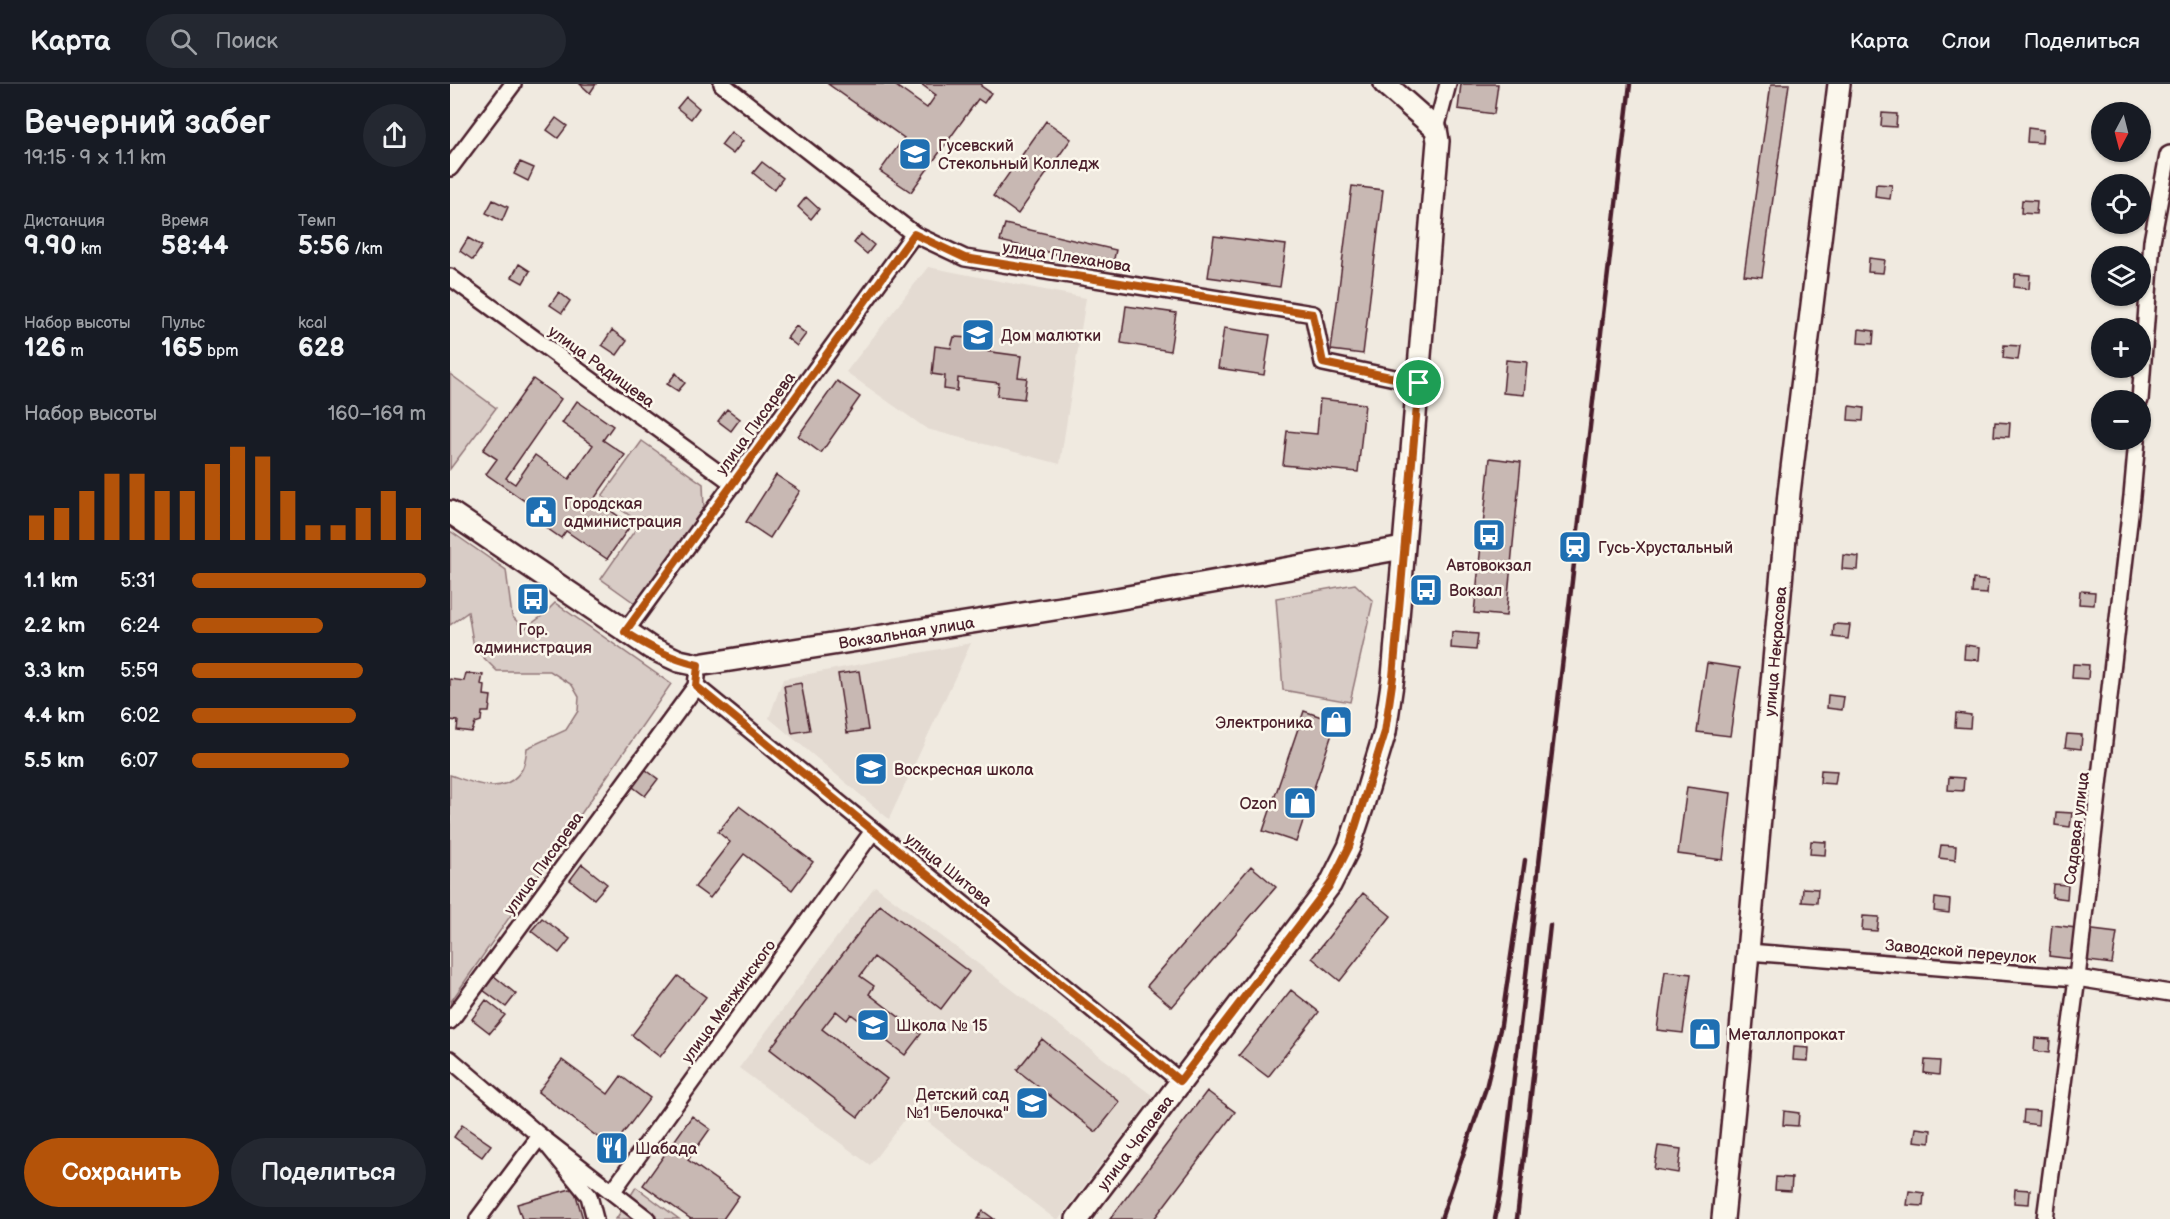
<!DOCTYPE html>
<html lang="ru">
<meta charset="utf-8">
<style>
:root{--surface:#171b24;--page:#242831;--text:#f1f3f6;--muted:#9ea1a6;--line:#363941;--accent:#b45309}
body{margin:0;font-family:"Balsamiq Sans",sans-serif;background:var(--page);color:var(--text);height:100vh;display:flex;flex-direction:column;font-size:22px;white-space:nowrap}
*{box-sizing:border-box;margin:0}
p{font-size:20px;color:var(--muted)}
.icon{flex:none;width:33px;height:33px;fill:none;stroke:currentColor;stroke-width:2;stroke-linecap:round;stroke-linejoin:round}
.map{position:relative;flex:1;overflow:hidden}
.panel{display:flex;flex-direction:column;background:var(--surface);width:450px}
.panel>*{flex:none}
.needle{width:39px;rotate:187deg}
.buttons{position:absolute;left:1641px;top:18px;display:grid;gap:12px}
.buttons a{display:grid;place-items:center;width:60px;height:60px;border-radius:50%;background:var(--surface);box-shadow:0 2px 4px #0004;font-size:30px}
.pin{position:absolute;display:grid;place-items:center;width:51px;height:51px;color:#fff;margin:-26px;border:3px solid #fff;border-radius:50%;box-shadow:0 2px 6px #0007}
.round{display:grid;place-items:center;flex:none;width:63px;height:63px;border-radius:32px;background:var(--page)}
.overview{display:flex;align-items:center;justify-content:space-between;height:102px;padding:0 24px}
h1{font-size:33px;font-weight:600;line-height:45px}
.stats{display:grid;grid-template-columns:repeat(3,1fr);gap:9px;height:102px;padding:6px 24px}
.stats div{display:grid;align-content:center}
.stats b{font-size:26px;font-weight:600}
.stats small{font-size:16px;font-weight:400}
.stats p{font-size:16px}
.chart{height:168px;padding:12px 24px}
.chart p{display:flex;justify-content:space-between}
.chart svg{width:100%;height:108px;margin-top:6px;stroke:var(--accent);stroke-width:6}
.button{display:flex;gap:12px;margin-top:auto;padding:12px 24px}
.button a{flex:1;height:69px;border-radius:36px;background:var(--accent);color:#fff;font-size:24px;font-weight:600;line-height:69px;text-align:center}
.button a+a{background:var(--page);color:var(--text)}
ul{padding:0 24px;list-style:none;font-size:20px}
li{display:grid;grid-template-columns:96px 72px 1fr;align-items:center;height:45px}
li i{height:15px;border-radius:8px;background:var(--accent)}
header{display:flex;align-items:center;gap:36px;box-sizing:border-box;height:84px;padding:0 30px;background:var(--surface);border-bottom:2px solid var(--line)}
header strong{font-size:28px}
nav{display:flex;gap:33px;margin-inline-start:auto;font-size:21px}
.search{width:420px;height:54px;background:var(--page);display:flex;align-items:center;gap:15px;box-sizing:border-box;padding:0 21px;border-radius:33px;color:var(--muted);font-size:22px}
main{display:flex;flex:1;min-height:0}
.map>svg:first-child{display:block}
.built{fill:#e4dbd2}
.green{fill:#d8ccc6;stroke:#917678;stroke-width:1.5}
.building{fill:#c8b8b3;stroke:#4a1f2b;stroke-width:1.5}
.lines{fill:none;stroke-linecap:round;stroke-linejoin:round}
.street-casing{stroke:#4a1f2b;stroke-width:20}
.secondary-casing{stroke:#4a1f2b;stroke-width:26}
.street{stroke:#fbf7ec;stroke-width:15}
.secondary{stroke:#fbf7ec;stroke-width:21}
.rail{stroke:#4a1f2b;stroke-width:4.5}
.route-casing{stroke:#fff;stroke-width:12}
.route{stroke:#b45309;stroke-width:8}
.labels{text-anchor:middle;stroke-width:5;stroke-linejoin:round;paint-order:stroke}
.poi-label{font-size:16px;fill:#4a1f2b;stroke:#fbf7ec;text-anchor:start}
.street-label{font-size:16px;fill:#4a1f2b;stroke:#fbf7ec}
</style>
<header>
<strong>Карта</strong>
<div class="search"><svg class="icon" aria-label="search" viewBox="0 0 24 24"><circle cx="10" cy="10" r="6"/><path d="M15 15l6 6"/></svg>Поиск</div>
<nav><a>Карта</a><a>Слои</a><a>Поделиться</a></nav>
</header>
<main>
<section class="panel">
<div class="overview"><div><h1>Вечерний забег</h1><p>19:15 · 9 × 1.1 km</p></div><a class="round"><svg class="icon" aria-label="share" viewBox="0 0 24 24"><path d="M12 15V3M7 8l5-5 5 5M5 13v7h14v-7"/></svg></a></div>
<div class="stats">
<div><p>Дистанция</p><b>9.90<small> km</small></b></div>
<div><p>Время</p><b>58:44</b></div>
<div><p>Темп</p><b>5:56<small> /km</small></b></div>
</div>
<div class="stats">
<div><p>Набор высоты</p><b>126<small> m</small></b></div>
<div><p>Пульс</p><b>165<small> bpm</small></b></div>
<div><p>kcal</p><b>628</b></div>
</div>
<div class="chart"><p><span>Набор высоты</span>160–169 m</p>
<svg viewBox="0 0 160 44" preserveAspectRatio="none"><path d="M5 44V34M15 44V31M25 44V24M35 44V17M45 44V17M55 44V24M65 44V24M75 44V13M85 44V6M95 44V10M105 44V24M115 44V38M125 44V38M135 44V31M145 44V24M155 44V31"/></svg>
</div>
<ul>
<li><b>1.1 km</b>5:31<i style="width:100%"></i></li>
<li><b>2.2 km</b>6:24<i style="width:56%"></i></li>
<li><b>3.3 km</b>5:59<i style="width:73%"></i></li>
<li><b>4.4 km</b>6:02<i style="width:70%"></i></li>
<li><b>5.5 km</b>6:07<i style="width:67%"></i></li>
</ul>
<div class="button"><a>Сохранить</a><a>Поделиться</a></div>
</section>
<div class="map">
<svg width="1720" height="1135" viewBox="0 0 1720 1135">
<rect width="100%" height="100%" fill="#f0eae0"/>
<filter id="ink" filterUnits="userSpaceOnUse"><feTurbulence type="fractalNoise" baseFrequency=".0167" numOctaves="2"/><feDisplacementMap in="SourceGraphic" scale="12" xChannelSelector="R" yChannelSelector="G"/><feConvolveMatrix kernelMatrix="1 2 1 2 8 2 1 2 1" color-interpolation-filters="sRGB"/></filter>
<g filter="url(#ink)">
<path class="built" d="M478 183 636 214 610 380 477 345 396 288Z
M521 559 439 735 319 634 333 595Z
M425 802 703 1012 609 1135H605L462 1026 420 1081 289 984Z"/>
<path class="green" d="M0 290 46 324 0 385Z
M192 357 253 400 254 424 186 520 151 495 190 439 152 412Z
M0 447 56 486 62 532 74 545 92 532 105 519 221 600 0 919V691C24 699 53 713 71 687 75 682 76 671 77 664L116 646 128 627 129 613 122 601 100 587H47L24 564 18 528 0 541Z
M905 500 923 517 900 618 833 606 826 514Z
M186 1103 229 1135H166Z"/>
<path class="building" d="M130 0H146L140 9Z
M378 0H443L477 24 486 11 471 0H532L531 2 541 9 534 19 528 15 461 108 430 87 454 54Z
M1011 0H1048L1044 30 1008 25Z
M1321 0H1339L1312 193 1294 191Z
M236 13 249 24 241 35 227 24Z
M1432 29 1447 30 1446 43 1431 42Z
M106 34 117 42 108 54 97 46Z
M596 37 621 55 568 130 543 112Z
M1578 44 1593 46 1592 59 1577 58Z
M281 48 293 57 283 70 271 61Z
M70 78 84 84 78 97 64 90Z
M312 78 333 94 324 106 303 89Z
M1426 100 1442 101 1440 115 1425 113Z
M902 102 933 106 913 270 881 266Z
M356 113 369 125 361 135 348 123Z
M43 116 58 123 52 137 36 129Z
M1572 116 1587 117 1586 130 1571 129Z
M555 140 666 166 662 183 550 157Z
M411 150 424 161 417 170 404 159Z
M764 152 836 161 830 203 758 193Z
M18 154 32 162 23 176 10 167Z
M1419 174 1435 176 1433 189 1418 188Z
M69 180 80 187 73 199 62 193Z
M1565 190 1580 191 1579 205 1564 203Z
M109 208 120 217 112 229 100 221Z
M676 222 726 229 720 267 671 259Z
M346 242 356 250 347 262 337 254Z
M774 244 820 251 814 291 768 284Z
M1409 245 1424 247 1423 260 1408 259Z
M162 246 177 257 167 271 152 261Z
M504 253 521 254 520 265 571 272 568 293 577 294 574 315 547 312 549 299 508 294 507 307 494 305 495 292 482 290 485 262 501 264Z
M1554 261 1570 262 1568 276 1553 274Z
M1056 276 1077 278 1074 311 1053 309Z
M226 289 235 299 228 307 217 300Z
M83 295 111 315 56 394 65 400 85 371 119 395 143 361 112 339 127 317 163 342 153 356 175 371 144 415 181 441 157 475 116 447 111 454 91 440 96 432 36 390 47 375 33 366Z
M387 297 410 313 371 369 348 352Z
M870 315 915 320 908 388 833 381 837 347 867 350Z
M1399 322 1414 324 1413 337 1398 336Z
M277 325 290 335 281 347 268 337Z
M1545 338 1560 339 1559 353 1544 352Z
M1040 374 1071 378 1056 532 1024 529Z
M326 391 350 407 320 454 296 438Z
M1393 471 1409 473 1408 486 1392 485Z
M1523 495 1538 497 1537 510 1522 509Z
M1630 507 1645 508 1644 521 1629 520Z
M1384 540 1400 541 1398 555 1383 553Z
M1002 548 1028 550 1026 566 1001 564Z
M1515 561 1530 563 1529 576 1514 575Z
M1257 579 1290 584 1280 652 1247 648Z
M1623 580 1639 581 1638 595 1622 594Z
M409 587 418 646 397 649 388 590Z
M16 589 33 591 31 600 35 602 34 611 41 612 39 628H32L31 637 25 639 22 648 7 646 8 637 0 636V595L14 597Z
M351 599 360 646 342 649 334 602Z
M1378 611 1394 613 1392 626 1377 624Z
M854 627 886 638 846 758 813 747Z
M1506 629 1521 631 1520 644 1505 643Z
M1617 650 1632 651 1631 665 1615 663Z
M192 683 208 695 195 712 179 700Z
M1371 686 1387 687 1385 700 1370 699Z
M1499 693 1514 694 1513 707 1498 706Z
M1237 703 1281 709 1273 776 1228 770Z
M289 722 363 778 342 806 294 770 260 814 245 803 280 758 268 748Z
M1606 728 1622 729 1620 743 1605 741Z
M1361 757 1376 758 1375 771 1360 770Z
M1491 761 1506 762 1505 776 1489 774Z
M132 780 157 800 144 815 120 796Z
M801 782 826 803 722 923 697 902Z
M1603 800 1618 801 1617 815 1602 813Z
M1353 804 1368 805 1367 819 1352 818Z
M913 809 941 832 890 897 862 874Z
M1485 814 1500 816 1499 829 1484 827Z
M430 821 519 888 491 925 424 873 410 892 424 902 419 910 471 950 455 971 401 930 397 936 386 927 372 945 437 995 408 1033 320 965Z
M1413 832 1429 833 1427 847 1412 846Z
M92 834 120 855 109 869 81 847Z
M1602 841 1667 849 1662 880 1599 872Z
M1215 887 1241 890 1233 949 1207 946Z
M44 892 66 910 56 923 33 906Z
M228 892 256 913 210 973 182 951Z
M841 906 869 928 818 993 789 971Z
M36 916 55 931 40 949 22 935Z
M1585 954 1600 955 1599 969 1584 967Z
M592 955 670 1018 646 1048 567 986Z
M1344 963 1359 964 1358 977 1343 976Z
M112 976 158 1010 171 992 200 1014 162 1064 88 1008Z
M1475 976 1490 977 1489 991 1474 989Z
M757 1007 785 1028 704 1135H660Z
M1574 1026 1589 1027 1588 1041 1573 1039Z
M1334 1027 1349 1029 1348 1042 1333 1041Z
M242 1032 260 1045 238 1076 289 1112 273 1135H241L193 1101Z
M12 1041 41 1061 32 1073 4 1053Z
M1466 1044 1481 1046 1480 1059 1464 1057Z
M1208 1062 1231 1065 1228 1089 1204 1085Z
M1326 1093 1342 1094 1341 1107 1325 1106Z
M124 1104 133 1135H72L67 1120Z
M1565 1105 1580 1106 1579 1120 1564 1119Z
M1459 1107 1474 1109 1473 1122 1457 1121Z
M533 1127 544 1135H527Z"/>
<g class="lines">
<g class="street-casing">
<path id="street" d="M272 0 464 150 515 174 863 230 873 279 969 299
M986 45 998 0
M0 84 63 0
M0 193 284 400
M1690 316 1702 157 1718 71 1720 70
M175 548 464 150
M246 602 730 997
M1298 868 1627 894 1720 909
M0 937 246 602 247 593
M0 975 90 1052 197 1135
M162 1108 423 747
M28 1135 90 1052 139 1112 145 1135
M1595 1135 1627 894 1682 412 1687 356"/>
</g>
<g class="secondary-casing">
<g id="secondary">
<path id="s1" d="M0 428 201 564 229 577 248 581 655 517 953 464"/>
<path id="s2" d="M627 1135 880 801 899 763 912 724 935 648 943 593 988 57 986 45 935 0"/>
<path id="s3" d="M1273 1135 1285 1013 1339 409 1389 0"/>
</g>
</g>
<use href="#street" class="street"/>
<use href="#secondary" class="secondary"/>
<path class="rail" d="M991 1135 1036 1004 1051 941 1075 776
M1045 1135 1051 1105 1180 0
M1067 1135 1100 841"/>
</g>
</g>
<g class="lines" filter="url(#ink)">
<g class="route-casing">
<path id="route" d="M464 150 515 174 863 230 873 279 969 299 943 593 935 648 899 763 880 801 730 997 246 602 248 581C221 575 199 563 175 548Z"/>
</g>
<use href="#route" class="route"/>
</g>
<defs>
<g id="university-square" transform="scale(1.725)"><rect x="-9" y="-9" width="18" height="18" rx="4" fill="#1f6fb2" stroke="#fbf7ec"/><path d="M0-5L7-2L0 1L-7-2ZM-4 1L0 2.5L4 1V4Q0 6-4 4Z" fill="#fff"/></g>
<g id="school-square" transform="scale(1.725)"><rect x="-9" y="-9" width="18" height="18" rx="4" fill="#1f6fb2" stroke="#fbf7ec"/><path d="M0-5L7-2L0 1L-7-2ZM-4 1L0 2.5L4 1V4Q0 6-4 4Z" fill="#fff"/></g>
<g id="civic-square" transform="scale(1.725)"><rect x="-9" y="-9" width="18" height="18" rx="4" fill="#1f6fb2" stroke="#fbf7ec"/><path d="M-.6-6.5H3V-4.5H.6V-3L4-1V1h2V6H-6V1h2V-1L-.6-3ZM-1.2 2.5V6h2.4V2.5Z" fill="#fff"/></g>
<g id="bus-square" transform="scale(1.725)"><rect x="-9" y="-9" width="18" height="18" rx="4" fill="#1f6fb2" stroke="#fbf7ec"/><path d="M-5-6H5V4H4V6H2V4H-2V6H-4V4H-5ZM-3.5-4V0h7V-4ZM-3.5 1.2v1.5H-2V1.2ZM2 1.2v1.5H3.5V1.2Z" fill="#fff"/></g>
<g id="station-square" transform="scale(1.725)"><rect x="-9" y="-9" width="18" height="18" rx="4" fill="#1f6fb2" stroke="#fbf7ec"/><path d="M-3-6H3Q5-6 5-4V2Q5 4 3 4L4.5 6H3L1.5 4h-3L-3 6H-4.5L-3 4Q-5 4-5 2V-4Q-5-6-3-6ZM-3.5-4v3h7v-3ZM-3.5 1v1.5H-2V1ZM2 1v1.5H3.5V1Z" fill="#fff"/></g>
<g id="shop-square" transform="scale(1.725)"><rect x="-9" y="-9" width="18" height="18" rx="4" fill="#1f6fb2" stroke="#fbf7ec"/><path d="M-5-2.5h2.3a2.7 3.5 0 0 1 5.4 0H5L5.5 6h-11ZM-1.5-2.5h3a1.5 2.3 0 0 0-3 0Z" fill="#fff"/></g>
<g id="restaurant-square" transform="scale(1.725)"><rect x="-9" y="-9" width="18" height="18" rx="4" fill="#1f6fb2" stroke="#fbf7ec"/><path d="M-5-6h1v4h1v-4h1v4h1v-4h1v5L-1.5 .5V6h-2V.5L-5-1ZM5-6V6H3V1.5H1.5Q1.5-4 5-6Z" fill="#fff"/></g>
</defs>
<g fill-rule="evenodd">
<use href="#university-square" x="465" y="70"/>
<use href="#school-square" x="528" y="251"/>
<use href="#civic-square" x="91" y="428"/>
<use href="#bus-square" x="1039" y="451"/>
<use href="#station-square" x="1125" y="463"/>
<use href="#bus-square" x="976" y="506"/>
<use href="#bus-square" x="83" y="515"/>
<use href="#shop-square" x="886" y="638"/>
<use href="#school-square" x="421" y="685"/>
<use href="#shop-square" x="850" y="719"/>
<use href="#school-square" x="423" y="941"/>
<use href="#shop-square" x="1255" y="950"/>
<use href="#school-square" x="582" y="1019"/>
<use href="#restaurant-square" x="162" y="1064"/>
</g>
<g class="labels">
<g class="poi-label">
<text x="488" y="67">Гусевский<tspan x="488" dy="18">Стекольный Колледж</tspan></text>
<text x="551" y="257">Дом малютки</text>
<text x="114" y="425">Городская<tspan x="114" dy="18">администрация</tspan></text>
<text x="1148" y="469">Гусь-Хрустальный</text>
<text x="1039" y="487" text-anchor="middle">Автовокзал</text>
<text x="999" y="512">Вокзал</text>
<text x="83" y="551" text-anchor="middle">Гор.<tspan x="83" dy="18">администрация</tspan></text>
<text x="863" y="644" text-anchor="end">Электроника</text>
<text x="444" y="691">Воскресная школа</text>
<text x="827" y="725" text-anchor="end">Ozon</text>
<text x="446" y="947">Школа № 15</text>
<text x="1278" y="956">Металлопрокат</text>
<text x="559" y="1016" text-anchor="end">Детский сад<tspan x="559" dy="18">№1 "Белочка"</tspan></text>
<text x="185" y="1070">Шабада</text>
</g>
<g class="street-label">
<text transform="translate(617 172) rotate(9)" y="6">улица Плеханова</text>
<text transform="translate(152 282) rotate(36)" y="6">улица Радищева</text>
<text transform="translate(305 339) rotate(-54)" y="6">улица Писарева</text>
<text dy="6" stroke="none"><textPath href="#s1" startOffset="504">Вокзальная улица</textPath></text>
<text dy="6" stroke="none"><textPath href="#s3" startOffset="570">улица Некрасова</textPath></text>
<text transform="translate(1626 744) rotate(-83)" y="6">Садовая улица</text>
<text transform="translate(93 779) rotate(-54)" y="6">улица Писарева</text>
<text transform="translate(499 785) rotate(39)" y="6">улица Шитова</text>
<text transform="translate(1511 867) rotate(5)" y="6">Заводской переулок</text>
<text transform="translate(278 917) rotate(-54)" y="6">улица Менжинского</text>
<text dy="6" stroke="none"><textPath href="#s2" startOffset="96">улица Чапаева</textPath></text>
</g>
</g>
</svg>
<div class="buttons">
<a><svg class="needle" viewBox="-14 -14 28 28"><path d="M0-13l5 13h-10z" fill="#e53935"/><path d="M0 13l5-13h-10z" fill="#9ea1a6"/></svg></a>
<a><svg class="icon" aria-label="locate" viewBox="0 0 24 24"><circle cx="12" cy="12" r="6"/><path d="M12 2v4M12 18v4M2 12h4M18 12h4"/></svg></a>
<a><svg class="icon" aria-label="layers" viewBox="0 0 24 24"><path d="M12 4l9 5-9 5-9-5zM3 14l9 5 9-5"/></svg></a>
<a>+</a>
<a>−</a>
</div>
<div class="pin" style="left:969px;top:299px;background:#1e9e55"><svg class="icon" aria-label="arrive" viewBox="0 0 24 24"><path d="M6 21V4h12l-3 4 3 4H6"/></svg></div>
</div>
</main>
